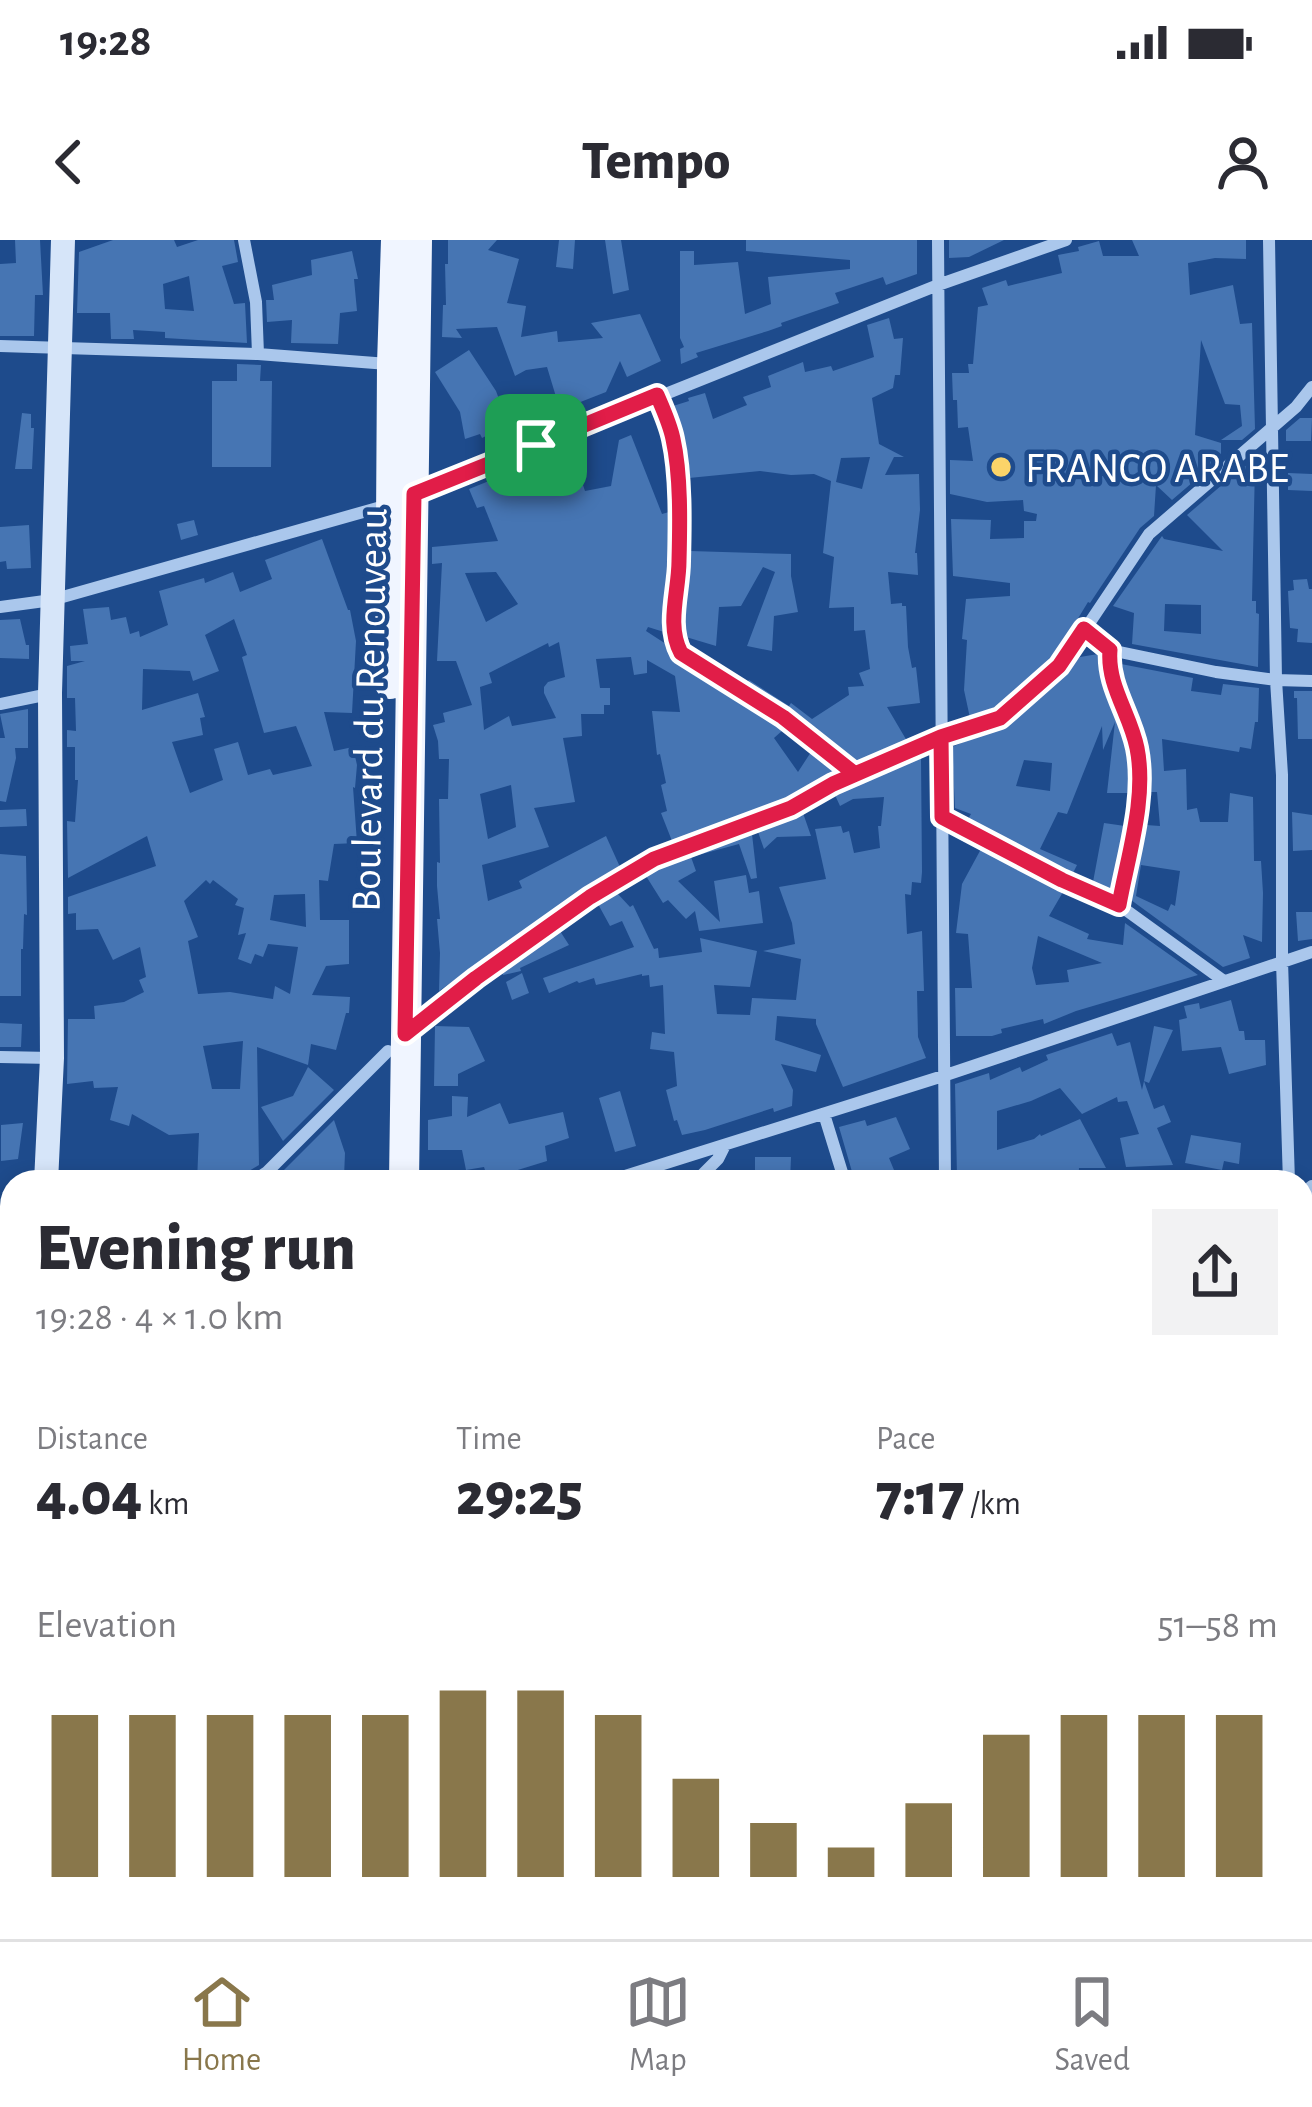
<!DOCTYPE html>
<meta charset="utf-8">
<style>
:root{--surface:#fff;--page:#f2f2f3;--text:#2b2b33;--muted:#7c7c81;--line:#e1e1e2;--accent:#89774b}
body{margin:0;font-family:"Alegreya Sans",sans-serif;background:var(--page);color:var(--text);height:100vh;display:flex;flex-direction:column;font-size:45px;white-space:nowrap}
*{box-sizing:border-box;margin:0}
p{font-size:39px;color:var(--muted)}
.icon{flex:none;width:66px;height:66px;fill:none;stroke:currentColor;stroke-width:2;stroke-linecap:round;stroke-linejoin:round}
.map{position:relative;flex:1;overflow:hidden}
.drawer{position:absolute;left:0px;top:930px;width:1314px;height:771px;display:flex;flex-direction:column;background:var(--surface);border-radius:36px 36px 0 0;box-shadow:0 6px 18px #0003}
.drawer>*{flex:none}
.pin{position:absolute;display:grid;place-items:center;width:102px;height:102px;color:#fff;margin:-51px;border-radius:24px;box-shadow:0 6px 18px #0006}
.round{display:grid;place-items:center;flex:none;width:126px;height:126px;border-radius:0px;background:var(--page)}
.head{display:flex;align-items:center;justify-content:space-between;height:204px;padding:0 36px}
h1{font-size:66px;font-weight:800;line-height:90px}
.stats{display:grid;grid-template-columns:repeat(3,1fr);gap:18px;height:204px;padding:12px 36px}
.stats div{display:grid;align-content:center}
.stats b{font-size:60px;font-weight:800}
.stats small{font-size:33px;font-weight:400}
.stats p{font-size:33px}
.chart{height:336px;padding:24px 36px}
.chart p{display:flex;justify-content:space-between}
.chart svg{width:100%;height:216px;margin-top:12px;stroke:var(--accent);stroke-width:6}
.status{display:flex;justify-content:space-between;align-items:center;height:84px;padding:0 60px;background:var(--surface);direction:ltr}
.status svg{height:33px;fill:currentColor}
header{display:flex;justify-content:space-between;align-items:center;height:156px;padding:0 36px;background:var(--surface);font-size:54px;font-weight:800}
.menu{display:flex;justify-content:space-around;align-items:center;height:168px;border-top:3px solid var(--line);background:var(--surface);font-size:33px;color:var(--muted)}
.menu a{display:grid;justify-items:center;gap:6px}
.menu .current{color:var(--accent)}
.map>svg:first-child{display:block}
.building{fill:#4675b3;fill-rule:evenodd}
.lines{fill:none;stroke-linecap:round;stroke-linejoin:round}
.minor{stroke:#aac7ec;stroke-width:12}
.secondary{stroke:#d6e5f9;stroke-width:24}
.primary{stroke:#f0f5ff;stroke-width:30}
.route-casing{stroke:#fff;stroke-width:24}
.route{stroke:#e11d48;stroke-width:15}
.poi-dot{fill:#fbd469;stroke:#1e4b8c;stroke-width:4.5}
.labels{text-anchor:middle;stroke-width:9;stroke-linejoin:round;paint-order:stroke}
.poi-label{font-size:42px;fill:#fff;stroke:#1e4b8c;text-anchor:start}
.street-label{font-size:42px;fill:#fff;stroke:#1e4b8c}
</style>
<div class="status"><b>19:28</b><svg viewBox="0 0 49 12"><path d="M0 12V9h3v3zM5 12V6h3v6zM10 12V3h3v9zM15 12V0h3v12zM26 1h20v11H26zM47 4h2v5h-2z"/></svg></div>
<header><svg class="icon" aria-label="back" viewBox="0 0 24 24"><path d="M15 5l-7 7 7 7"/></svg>Tempo<svg class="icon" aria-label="person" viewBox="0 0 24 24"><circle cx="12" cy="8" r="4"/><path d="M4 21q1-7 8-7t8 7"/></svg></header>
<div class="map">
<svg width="1312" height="1699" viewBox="0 0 1312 1699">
<rect width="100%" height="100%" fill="#1e4b8c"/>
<path class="building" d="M15 0H40L43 55H35L34 96H0V24L16 23Z
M113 0H174L177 7 198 0H234L238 22 222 26 234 64 245 63 247 103 165 98V92L133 90 134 99H111L110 73H77L79 12ZM189 36 194 71 165 69 163 44Z
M448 0H497L488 10 519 19 507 63 526 66 521 97 557 91 558 102 603 98 591 83 640 74 661 121 627 137 620 121 606 152 560 170 547 127 526 130 515 136 497 87 456 89 462 98 442 97 443 65H446L445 24H448Z
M559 0H575L573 29 556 27Z
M605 0H621L629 50 613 54Z
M746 0H917V34L886 45 883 37 835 53 839 63 781 83 782 86 768 91 696 113 698 117 681 124 680 109 684 107 680 98V11H694V25L738 22 745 74 771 64 768 37 850 29V20L746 11Z
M949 0H1004L969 17 949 18Z
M1132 0H1246V19L1215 18 1188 23 1190 55 1233 45 1240 84 1252 83 1255 189 1242 200H1221L1242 186 1240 165 1225 164 1201 100 1195 195 1221 203V218L1172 260 1156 245 1154 276 1140 288 1090 363 1088 362 1060 408 1003 463 970 478 964 450 967 400 962 399 966 359 1010 356V343L953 336 951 279 991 280 990 299 1024 298V281H1036L1037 274 1024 271 1023 260 987 262 950 254V220L973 221 968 187 958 188 957 160H953L952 133H969L968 124H973L978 67 988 65 982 48 1006 40 1008 46 1062 33 1058 15 1079 11 1078 7 1099 1 1103 16H1139Z
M352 11 358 39H354L357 71 340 73 338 104 291 103 292 80 267 82 266 60H274L272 45 312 35 311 20Z
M889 78 894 99 903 98 900 135H895L893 148 872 158 879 204 904 217H894L885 235 919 234 920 270 915 313H917L918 335 888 332 891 364 902 363V366H906L908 407 912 428 916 427 920 463 887 467 907 501 857 522 789 469 747 442 749 440 789 466 791 463 812 479 849 455 848 447 864 446 859 433 870 429 865 390 854 391V367L829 368 834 317 823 313 831 241 814 234 791 235 760 231 689 238 683 197 673 166 689 161 688 158 705 153 713 179 747 165 743 157 771 147 768 136 803 122 805 132 831 126 833 131 874 117 867 85ZM870 217 862 249 836 242 841 218Z
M469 110 496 151 506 178 499 181 502 188 482 198 480 194 465 199 460 172 435 132Z
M237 124 261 125 260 141H272L271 227H212V141H237Z
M22 173 31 174V188H34L32 229H15Z
M1300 178H1312L1311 201H1286V190Z
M631 195 662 274 669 272 664 392 648 387 646 391 666 404 675 422 783 490 774 498 798 532 811 512 835 532 787 558 672 601 661 573 667 571 661 545 666 543 660 514 657 515 652 471 680 472 675 436 647 420V433L634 435 631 417 596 419 600 448H610V465H604V474H581L582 496 563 498 575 562 534 568 549 607 482 625 488 661 522 648 519 641 606 596 620 627 584 648 439 751 440 713 437 679H440L437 646V622L440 623 439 559H448L449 519H439L438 501 433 485 445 482 443 473 472 465 456 421H437L442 323 432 324V307L498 301 484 266 477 268 469 249 504 235 503 233 526 222 539 249 578 230 585 251 611 246 619 200ZM496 332 518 364 486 382 465 333ZM559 402 565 437 548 442 544 447V453L556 478 512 486 509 476 484 490 480 447 492 443 489 433 548 403 549 407ZM511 545 516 587 488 599 480 554Z
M1244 226H1255L1252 361H1256V373L1259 374 1258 427 1132 404 1134 373 1113 366 1162 296 1164 299 1223 311 1187 275ZM1165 364 1201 365V394L1164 391Z
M1288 233 1312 234V251L1288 250Z
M194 280 198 295 181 300 177 284Z
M29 285 31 328 7 329 6 321 0 322V287Z
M322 299 348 370H350L356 401 352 473 324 472 334 511 353 507 357 525 355 548 353 547 357 603 334 604 328 641 319 640 320 680H349V724L326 726 312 755 350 757 349 773H346L336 810 311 804 308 825 257 807 259 925 249 931H214L215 938 197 942 199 893 169 895 132 874 129 886 110 880 118 847 94 848 93 841 67 844 68 779H95L94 766 124 762 144 752 139 740 146 737 140 707 113 720 98 689 76 690V673L68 674V657L156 626 147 596 68 638 67 581 75 582 78 540H75V507H67V490L76 491 75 458H67V426L85 421H71L70 406 88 404 83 369 109 367 111 380 126 377 130 394 139 391 140 397 168 385 159 351 204 338 205 343 233 332 240 352 272 339 265 320ZM234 379 247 415 242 417 264 493 296 486 312 526 273 535 270 529 248 535 238 502 214 509 223 540 190 553 172 502 203 495 200 478 205 477 198 453 142 470 143 429 190 431 193 441 219 431 205 395ZM206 640 210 644 213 640 238 659 235 665 244 668 238 695 246 693 238 719 251 724 255 714 263 717 268 704 298 707 290 754 275 746 273 759 230 752 198 754 188 701 198 697 184 661ZM305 654 306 687 270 680 274 655ZM243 801 240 849H212L203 806Z
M690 311 791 314V336L798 372 774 376 772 411 747 406 775 332 763 327 741 366 719 367 716 406 686 397 684 380Z
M1307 339 1309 349H1312V403L1297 402 1298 389 1290 388 1288 351 1294 350 1293 340Z
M20 379 26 405H29V419L0 418V380Z
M1098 414 1105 451 1127 510 1129 553H1107L1115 482 1103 510 1102 486 1067 574 1058 572 1040 609 1077 625 1073 633 968 579 971 574 955 568 952 507 1014 481 1080 417ZM1024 520 1052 523 1050 551 1016 546Z
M1121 424 1193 438 1191 451 1221 455 1223 444 1259 448 1258 482H1255L1251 509 1240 507 1239 512 1162 499 1164 531 1186 529 1187 570 1197 568 1200 582H1228L1230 553 1253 557 1254 621H1261L1263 653 1262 702 1243 695 1250 718 1223 727 1131 660 1146 585 1160 586 1157 552H1150L1147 506 1125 445ZM1141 625 1180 631 1175 666 1171 664 1168 671 1136 656Z
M1294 451H1312V499H1298L1297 458H1294Z
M28 469V508H15L16 518 6 562 0 561V498H5L0 474Z
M921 518 922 632 921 643 912 642 911 655 905 654 907 694 922 691 924 751H917L918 797 926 818 843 847 816 784V779L777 776 775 800 821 815 816 832 781 824 793 850 792 866 774 872 773 868 705 890 682 895 677 880 674 881 666 850 677 846 674 812 650 809 652 792 665 794 663 745 650 747 649 735 642 736V734L596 745 594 738 579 743 577 741 549 753 543 738 634 707 622 681 610 686 598 664 617 653 630 667 633 665 654 709 658 708 659 718 702 712 700 698 757 711 750 747 714 745 717 774 750 775 752 758 796 760 801 719 763 711 795 704 792 683 779 647 826 639 815 589 841 586 843 593 849 591 854 613 880 608 878 586H881L884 557 853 559 840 566 835 555Z
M26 569 27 586 0 587V570Z
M1292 572 1312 575V610L1293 611Z
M803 573 811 596 777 597 764 609 758 592Z
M1104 583 1125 586 1111 650 1093 642Z
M752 594 757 638 751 639 739 604 691 617 696 631 678 641 720 682 714 641 746 635 749 653 759 651 763 683 699 691 695 671 686 679 668 660 663 663 646 636 659 628Z
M981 609 1063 652 1049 676 1089 694 1087 699 1123 705 1125 683 1198 735 1076 771 1044 784 1043 779 1001 789 1002 793 992 796H956L955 748H972L968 694 956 693 962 644ZM1038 696 1102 723 1067 730 1069 742 1036 745 1032 728Z
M0 614 26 616 27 675 24 674 23 709H21V756H0Z
M1296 672H1312V699L1298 701Z
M560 691 569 705 520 728 521 731 503 735 502 732Z
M522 733 529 753 512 760 506 742Z
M1231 760 1239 791H1244L1245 800H1265L1266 825 1229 834 1221 807 1182 811 1179 780 1187 778 1184 766 1199 763 1200 769Z
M0 783 22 784 21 807H0Z
M435 786 469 787 485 821 458 834V846H434Z
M1154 786 1173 790 1149 843 1144 841Z
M1112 793 1117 806 1130 802 1142 850 1144 841 1154 869 1164 865 1171 882 1157 888 1173 925 1126 927 1120 898 1139 894 1127 861 1118 862 1117 857 1082 874 1060 848 1031 861 997 871V910L1034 899 1040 894 1041 896 1080 879 1106 928H1079L1078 942H1046L1044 935 1010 942H978L979 934 957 936 955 844 989 833 990 840 1020 827 1022 832 1048 820 1046 815Z
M308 827 334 850 283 901 261 867 293 856Z
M620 851 636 906 615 912 599 858Z
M452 856 468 857 467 877 500 863 509 884 563 872 569 898 545 906 547 921 488 939 484 927 466 930 462 910H428V880L452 876Z
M896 877 910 909 889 918 899 942H855L839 887 865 880 867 886Z
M334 880 345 913 344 937H333L332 942H294L312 931H283Z
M23 883 18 919 1 921V885Z
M1191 895 1241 903 1239 924 1224 921 1222 930 1185 923Z
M755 917H791L790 942H755Z"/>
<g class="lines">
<path class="minor" d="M244 0 256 62 258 114
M938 0 945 942
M1269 0 1276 440 1282 535V721L1289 942
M0 106 258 114 388 124
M657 155C663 169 670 184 673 199 681 235 680 284 679 321 679 351 666 385 681 413L783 477 855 534
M418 253 938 45 1066 0
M0 367 52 360 388 265
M1084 389 1110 410C1107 448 1129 472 1137 508 1147 558 1128 615 1119 665
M1110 410 1216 432 1276 440 1312 441
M0 464 49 454
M942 577 1062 640 1119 665 1224 741
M409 791 476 738 590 657 654 619 791 568 833 544 893 517 992 481 1009 472 1068 415 1149 294 1296 167 1312 147
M0 817 52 818
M824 874 845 942
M252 942 267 932 388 811
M606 942 943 836 1312 712
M695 942 718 919 725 905
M1302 954 1312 946
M0 1129 12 1125
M1302 1264 1312 1260
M1302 1408 1312 1405
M0 1456 12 1452
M0 1638 12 1634
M1302 1680 1312 1670
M953 1689V1699
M464 1699 493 1689
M1162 1699 1180 1689
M1283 1699 1293 1689"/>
<path class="secondary" d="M46 942 52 818 50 453 63 0
M28 1699 29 1689"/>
<path class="primary" d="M390 444 392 124 396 0
M404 942 417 0
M375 1699 376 1689
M397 1699V1689"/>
</g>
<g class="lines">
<g class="route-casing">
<path id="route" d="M536 205 414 254 405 794 476 738 590 657 654 619 791 568 833 544 941 497 942 577 1062 640 1119 665C1128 615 1147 558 1137 508 1130 473 1107 446 1110 410L1084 389 1059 426 1000 478 941 497 855 534 783 477 681 413C666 385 679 351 679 321 680 284 681 235 673 199 670 184 663 169 657 155L536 205"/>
</g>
<use href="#route" class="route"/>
</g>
<circle class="poi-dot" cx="1001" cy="227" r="12"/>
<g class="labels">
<g class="poi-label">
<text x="1025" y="242">FRANCO ARABE</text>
</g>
<g class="street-label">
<text transform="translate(368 470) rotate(-89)" y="15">Boulevard du Renouveau</text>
</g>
</g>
</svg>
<div class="pin" style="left:536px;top:205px;background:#1e9e55"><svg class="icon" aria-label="arrive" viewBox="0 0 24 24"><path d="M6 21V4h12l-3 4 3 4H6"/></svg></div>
<section class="drawer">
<div class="head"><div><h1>Evening run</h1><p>19:28 · 4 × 1.0 km</p></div><a class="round"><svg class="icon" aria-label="share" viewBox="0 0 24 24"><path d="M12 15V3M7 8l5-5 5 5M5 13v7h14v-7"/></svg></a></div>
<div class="stats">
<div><p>Distance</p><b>4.04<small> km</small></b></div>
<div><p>Time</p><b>29:25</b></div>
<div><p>Pace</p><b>7:17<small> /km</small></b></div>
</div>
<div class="chart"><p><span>Elevation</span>51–58 m</p>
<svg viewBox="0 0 160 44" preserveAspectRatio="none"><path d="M5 44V11M15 44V11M25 44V11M35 44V11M45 44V11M55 44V6M65 44V6M75 44V11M85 44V24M95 44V33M105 44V38M115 44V29M125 44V15M135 44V11M145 44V11M155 44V11"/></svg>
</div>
</section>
</div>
<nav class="menu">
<a class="current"><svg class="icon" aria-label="home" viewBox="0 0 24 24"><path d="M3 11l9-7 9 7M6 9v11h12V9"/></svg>Home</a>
<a><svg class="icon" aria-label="map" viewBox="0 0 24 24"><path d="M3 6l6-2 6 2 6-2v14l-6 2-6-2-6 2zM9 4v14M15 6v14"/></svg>Map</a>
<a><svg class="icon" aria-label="saved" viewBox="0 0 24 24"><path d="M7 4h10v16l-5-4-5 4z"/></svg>Saved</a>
</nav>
